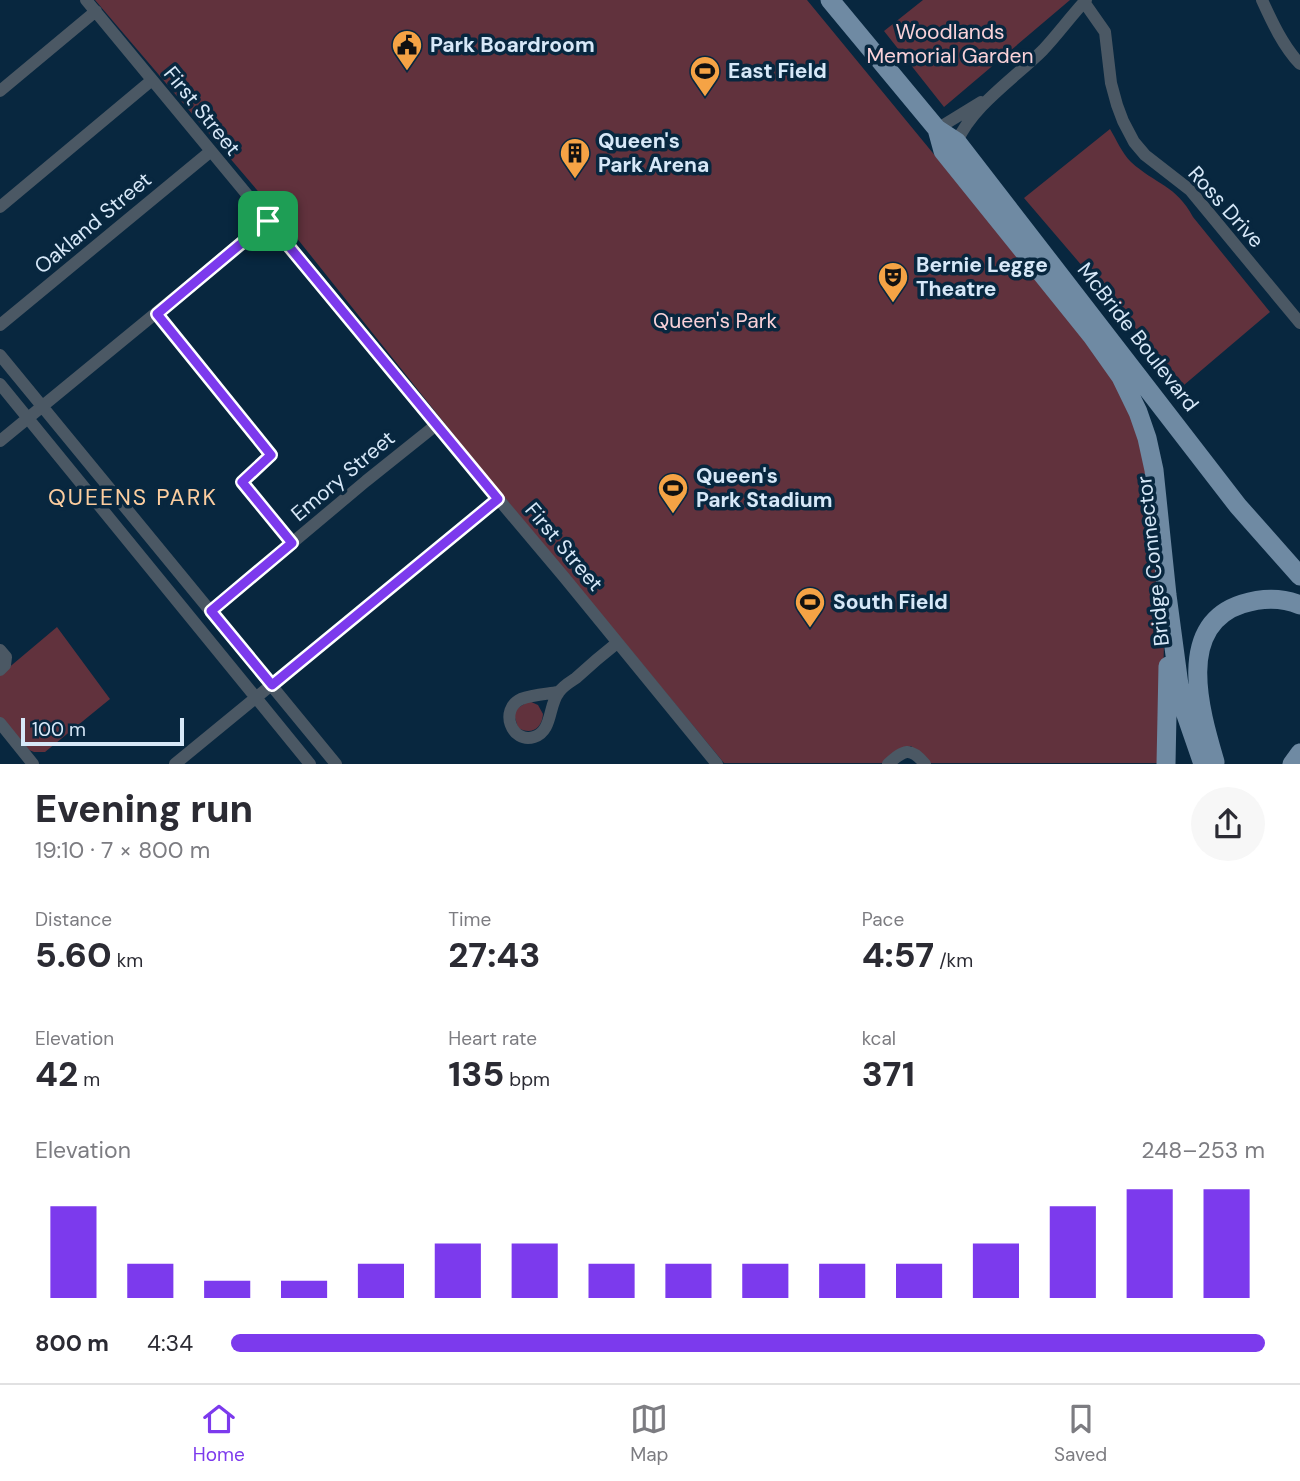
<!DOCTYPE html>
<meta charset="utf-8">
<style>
:root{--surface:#fff;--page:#f7f7f7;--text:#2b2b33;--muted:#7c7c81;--line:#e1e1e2;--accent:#7c3aed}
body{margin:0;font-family:"DM Sans",sans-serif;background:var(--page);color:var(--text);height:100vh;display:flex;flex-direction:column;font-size:26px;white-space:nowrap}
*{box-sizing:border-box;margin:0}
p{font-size:23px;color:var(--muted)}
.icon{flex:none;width:38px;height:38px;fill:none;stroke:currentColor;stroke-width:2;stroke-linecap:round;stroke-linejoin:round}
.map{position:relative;height:764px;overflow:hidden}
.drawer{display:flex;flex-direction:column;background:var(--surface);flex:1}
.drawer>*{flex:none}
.scale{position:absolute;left:21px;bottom:18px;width:163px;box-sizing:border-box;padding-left:7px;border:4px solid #d7e8f8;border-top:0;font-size:19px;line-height:24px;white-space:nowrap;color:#d7e8f8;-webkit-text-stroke:5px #08273f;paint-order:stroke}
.pin{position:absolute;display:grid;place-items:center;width:60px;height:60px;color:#fff;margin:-30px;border-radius:14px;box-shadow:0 4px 10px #0006}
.round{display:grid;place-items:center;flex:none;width:74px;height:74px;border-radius:37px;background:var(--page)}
.head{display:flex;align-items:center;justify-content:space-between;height:119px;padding:0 35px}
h1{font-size:38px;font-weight:800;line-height:52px}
.figures{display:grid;grid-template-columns:repeat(3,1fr);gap:10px;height:119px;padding:7px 35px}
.figures div{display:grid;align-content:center}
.figures b{font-size:35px;font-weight:800}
.figures small{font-size:19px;font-weight:400}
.figures p{font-size:19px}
.chart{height:196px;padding:14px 35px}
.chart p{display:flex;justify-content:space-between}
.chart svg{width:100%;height:126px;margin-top:7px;stroke:var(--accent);stroke-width:6}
ul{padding:0 35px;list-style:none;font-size:23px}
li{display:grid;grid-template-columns:112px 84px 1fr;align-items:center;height:52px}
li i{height:18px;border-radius:9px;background:var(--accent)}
.tabs{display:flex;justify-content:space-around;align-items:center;height:98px;border-top:2px solid var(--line);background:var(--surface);font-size:19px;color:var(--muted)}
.tabs a{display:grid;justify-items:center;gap:4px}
.tabs .selected{color:var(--accent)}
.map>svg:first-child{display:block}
.green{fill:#61323d}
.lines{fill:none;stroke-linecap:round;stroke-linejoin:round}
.minor{stroke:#4b5864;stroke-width:12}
.primary{stroke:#6f8aa3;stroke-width:19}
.route-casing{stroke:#fff;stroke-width:14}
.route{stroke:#7c3aed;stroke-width:9}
.labels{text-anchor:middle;stroke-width:7;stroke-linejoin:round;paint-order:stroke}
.park-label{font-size:21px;fill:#fad2d9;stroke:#08273f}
.poi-label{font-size:21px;font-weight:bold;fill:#d7e8f8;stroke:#08273f;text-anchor:start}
.street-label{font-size:21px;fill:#d7e8f8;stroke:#08273f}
.neighbourhood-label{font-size:23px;letter-spacing:2px;fill:#fccd9f;stroke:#08273f}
</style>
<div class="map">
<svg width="1300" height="764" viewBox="0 0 1300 764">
<rect width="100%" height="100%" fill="#08273f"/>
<path class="green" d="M95 0H807L1090 344 1121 390 1140 438 1149 478 1164 643 1161 763H927L911 746 888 763H724L493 484 280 217Z
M923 0H1070L944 107 884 31Z
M1110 129C1116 139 1122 153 1131 162 1155 184 1176 185 1193 217L1270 312 1184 385 1024 198Z
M57 627 110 699 45 752H34L29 750 0 718V675Z
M529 701 538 705 543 714C542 729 531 735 518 728L513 711Z"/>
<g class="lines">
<path class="minor" d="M86 0 374 348 436 425 564 577 717 764
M1262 0C1272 22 1283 46 1300 64
M1084 2 1105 32 1111 83 1117 105 1123 121 1134 142 1145 155 1190 190 1300 323
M0 91 96 11
M937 129 981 102
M957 142C972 106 1015 78 1043 50 1058 34 1071 16 1086 0
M0 207 152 80
M157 314 271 455 242 482 292 543
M0 325 211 151
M0 355 336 764
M0 384 310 764
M0 441 268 221
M211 611 366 481 436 425
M0 650 6 657 5 665 0 670
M558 692C546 694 532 695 521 699 499 709 511 744 534 737 553 731 548 705 559 692 563 686 570 682 576 678 589 666 603 654 617 643
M0 723 33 764
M175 764 498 499
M888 764C904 750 910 746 925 764"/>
<path class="primary" d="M830 0 937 129 957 142 1238 506 1300 576
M937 129 943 151 1092 336 1121 377 1138 412 1147 438 1154 470 1167 595 1179 685 1186 715 1203 764
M1215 762C1201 714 1174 626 1242 604 1261 598 1281 597 1300 605
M1166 764 1168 666
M1292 764 1300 753"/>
</g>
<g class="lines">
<g class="route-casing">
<path id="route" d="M268 221 498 499 272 685 211 611 292 543 242 482 271 455 157 314Z"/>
</g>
<use href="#route" class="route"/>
</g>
<defs>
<g id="civic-pin" transform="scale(1.575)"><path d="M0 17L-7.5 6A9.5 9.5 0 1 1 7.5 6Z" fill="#f5a345" stroke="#08273f"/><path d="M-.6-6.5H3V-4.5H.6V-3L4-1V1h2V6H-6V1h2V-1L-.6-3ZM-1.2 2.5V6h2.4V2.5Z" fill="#111"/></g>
<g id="stadium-pin" transform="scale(1.575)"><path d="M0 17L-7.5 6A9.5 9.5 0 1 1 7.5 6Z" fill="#f5a345" stroke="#08273f"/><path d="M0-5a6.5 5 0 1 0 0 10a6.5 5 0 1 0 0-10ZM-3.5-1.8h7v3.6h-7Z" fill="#111"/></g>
<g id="building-pin" transform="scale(1.575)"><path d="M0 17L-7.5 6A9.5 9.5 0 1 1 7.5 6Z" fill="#f5a345" stroke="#08273f"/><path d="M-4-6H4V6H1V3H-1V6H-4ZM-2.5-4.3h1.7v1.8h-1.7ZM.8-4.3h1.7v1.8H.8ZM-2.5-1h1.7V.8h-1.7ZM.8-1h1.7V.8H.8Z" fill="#111"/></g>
<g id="theatre-pin" transform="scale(1.575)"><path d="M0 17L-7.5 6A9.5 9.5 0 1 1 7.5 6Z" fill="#f5a345" stroke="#08273f"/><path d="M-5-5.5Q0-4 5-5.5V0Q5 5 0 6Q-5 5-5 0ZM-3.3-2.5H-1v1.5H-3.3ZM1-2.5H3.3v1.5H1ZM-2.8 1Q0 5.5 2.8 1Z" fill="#111"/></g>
</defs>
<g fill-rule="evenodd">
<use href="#civic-pin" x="407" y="45"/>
<use href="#stadium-pin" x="705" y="71"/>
<use href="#building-pin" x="575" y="153"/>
<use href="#theatre-pin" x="893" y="277"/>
<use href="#stadium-pin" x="673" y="488"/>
<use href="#stadium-pin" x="810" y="602"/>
</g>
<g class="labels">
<g class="park-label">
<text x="950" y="39">Woodlands<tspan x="950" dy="24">Memorial Garden</tspan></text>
<text x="715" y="328">Queen's Park</text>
</g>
<g class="poi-label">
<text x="430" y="52">Park Boardroom</text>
<text x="728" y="78">East Field</text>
<text x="598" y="148">Queen's<tspan x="598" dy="24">Park Arena</tspan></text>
<text x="916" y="272">Bernie Legge<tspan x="916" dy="24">Theatre</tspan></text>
<text x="696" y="483">Queen's<tspan x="696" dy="24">Park Stadium</tspan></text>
<text x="833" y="609">South Field</text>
</g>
<g class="street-label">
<text transform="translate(202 111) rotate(51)" y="7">First Street</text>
<text transform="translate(1226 207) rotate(48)" y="7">Ross Drive</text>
<text transform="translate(93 223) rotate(-40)" y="7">Oakland Street</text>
<text transform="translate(1138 337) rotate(52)" y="7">McBride Boulevard</text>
<text transform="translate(343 476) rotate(-40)" y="7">Emory Street</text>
<text transform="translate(564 547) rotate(50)" y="7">First Street</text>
<text transform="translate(1153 561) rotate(-96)" y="7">Bridge Connector</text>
</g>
<g class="neighbourhood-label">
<text x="133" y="505">QUEENS PARK</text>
</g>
</g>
</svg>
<div class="scale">100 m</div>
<div class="pin" style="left:268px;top:221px;background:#1e9e55"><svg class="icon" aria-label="arrive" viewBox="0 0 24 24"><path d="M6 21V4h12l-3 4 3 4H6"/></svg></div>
</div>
<section class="drawer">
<div class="head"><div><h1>Evening run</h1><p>19:10 · 7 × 800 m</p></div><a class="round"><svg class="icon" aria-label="share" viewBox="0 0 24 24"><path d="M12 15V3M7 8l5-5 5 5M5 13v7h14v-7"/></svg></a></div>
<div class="figures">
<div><p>Distance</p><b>5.60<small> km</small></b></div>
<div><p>Time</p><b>27:43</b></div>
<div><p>Pace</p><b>4:57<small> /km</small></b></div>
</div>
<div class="figures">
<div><p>Elevation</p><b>42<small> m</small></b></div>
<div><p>Heart rate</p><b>135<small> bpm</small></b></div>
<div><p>kcal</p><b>371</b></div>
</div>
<div class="chart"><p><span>Elevation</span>248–253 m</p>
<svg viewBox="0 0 160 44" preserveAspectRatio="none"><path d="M5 44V12M15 44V32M25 44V38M35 44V38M45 44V32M55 44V25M65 44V25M75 44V32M85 44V32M95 44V32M105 44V32M115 44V32M125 44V25M135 44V12M145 44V6M155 44V6"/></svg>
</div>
<ul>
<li><b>800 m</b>4:34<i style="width:100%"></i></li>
</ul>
</section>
<nav class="tabs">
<a class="selected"><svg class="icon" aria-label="home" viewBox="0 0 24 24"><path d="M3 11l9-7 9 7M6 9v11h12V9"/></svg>Home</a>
<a><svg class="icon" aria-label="map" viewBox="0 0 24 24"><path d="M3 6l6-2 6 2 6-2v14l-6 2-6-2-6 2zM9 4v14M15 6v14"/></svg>Map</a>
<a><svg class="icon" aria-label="saved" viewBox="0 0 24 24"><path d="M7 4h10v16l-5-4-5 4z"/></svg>Saved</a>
</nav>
